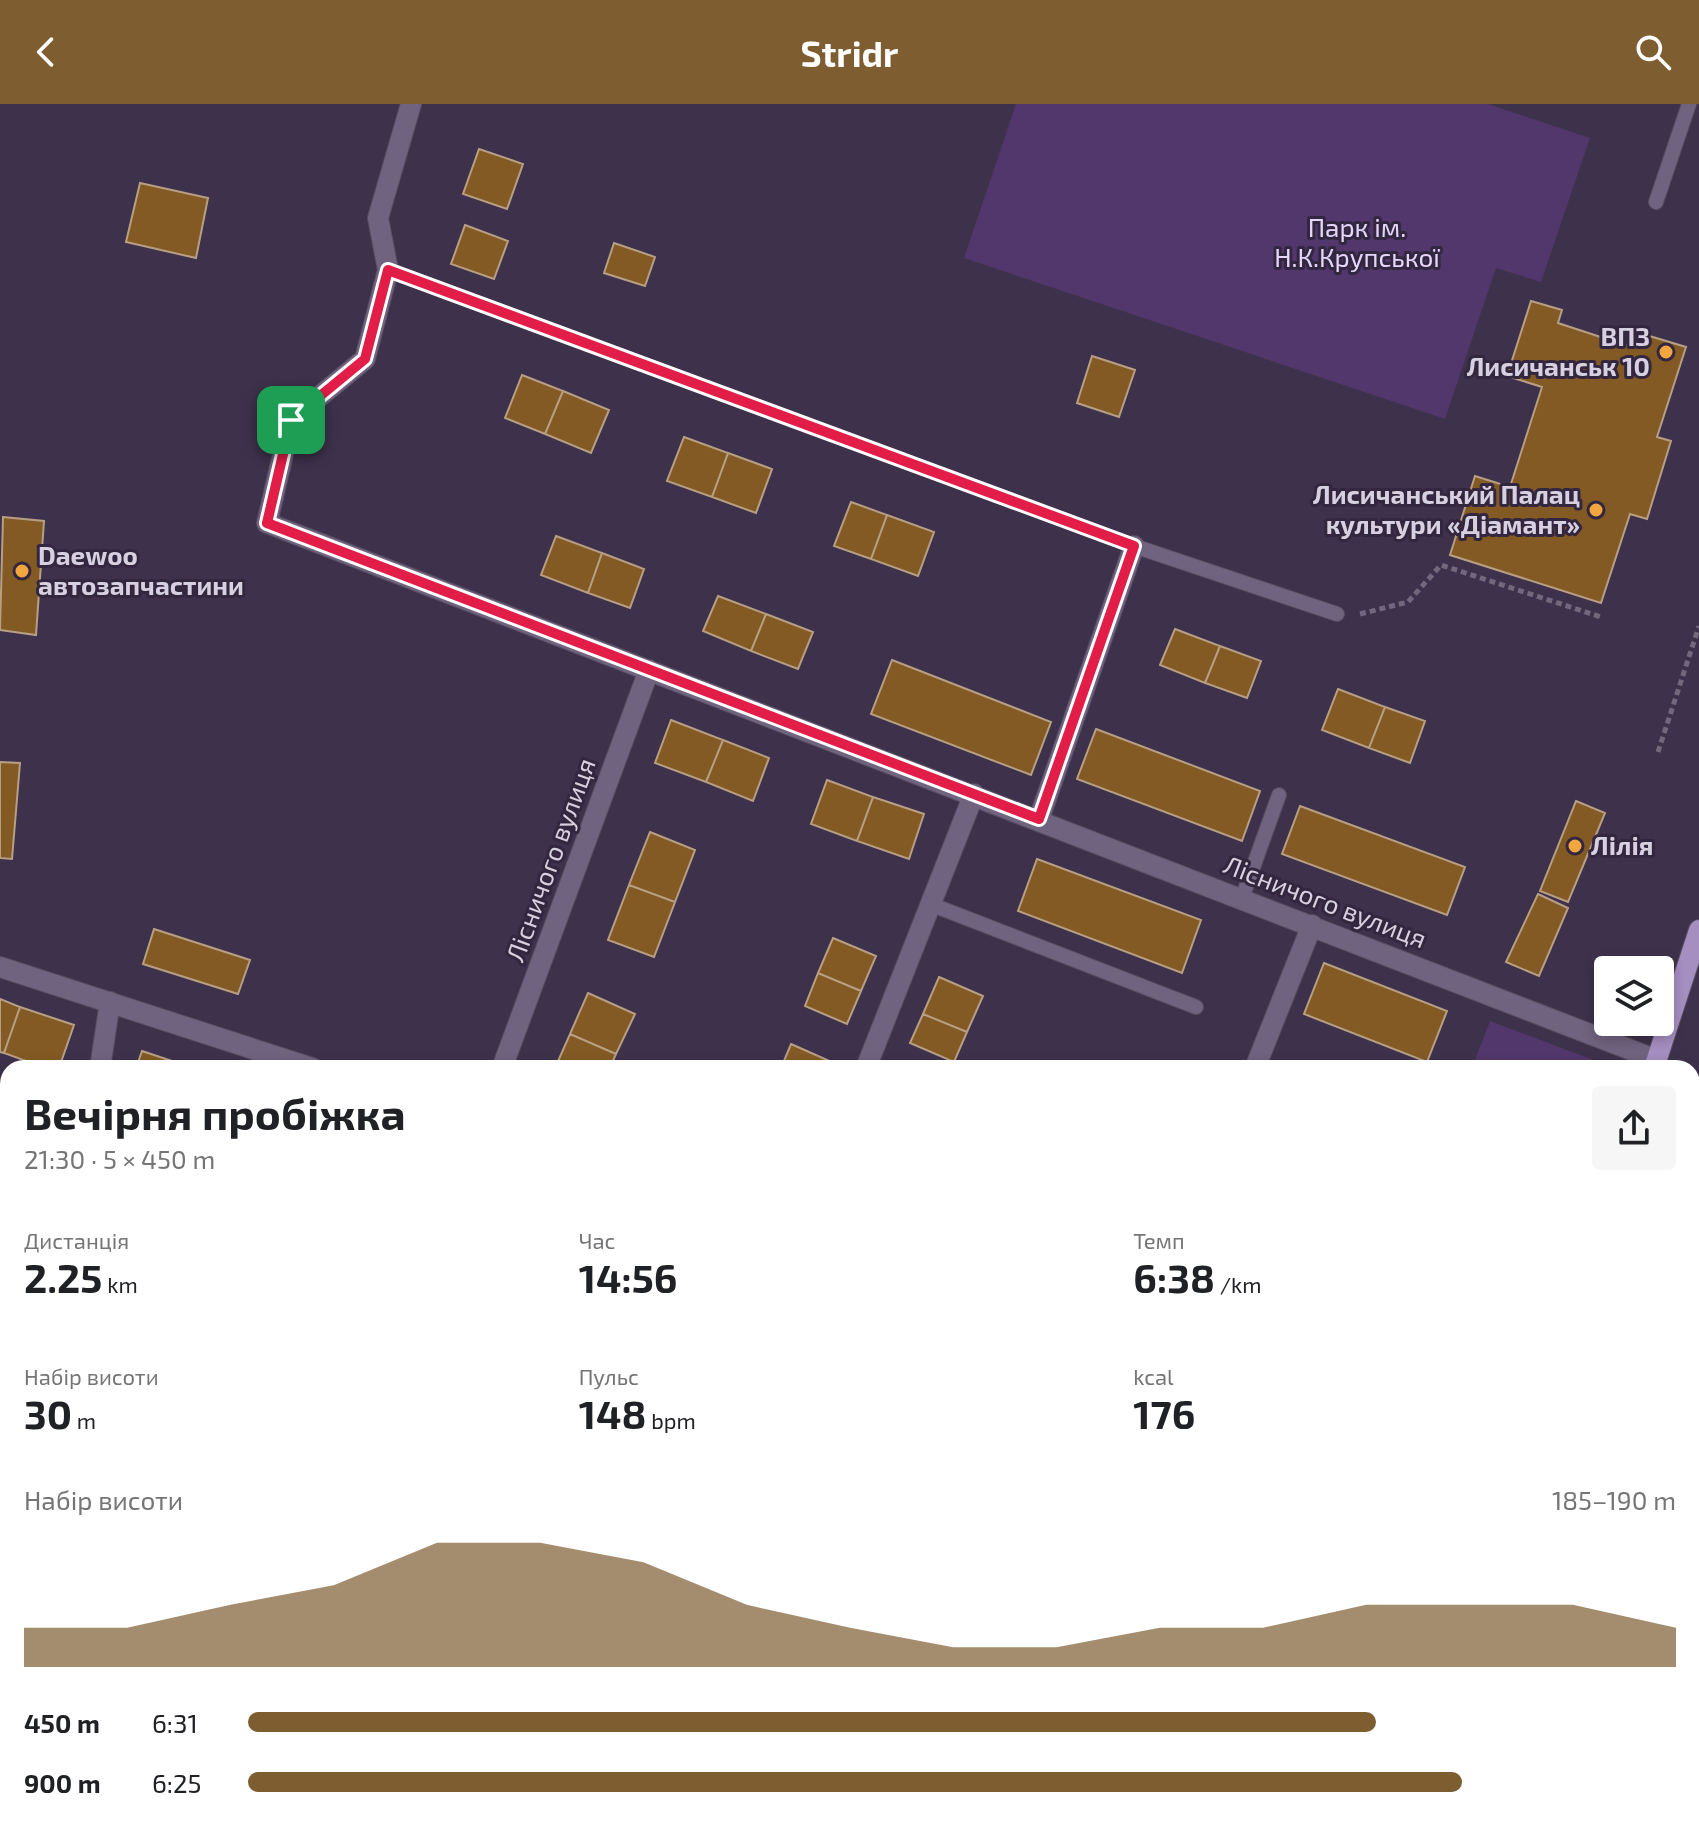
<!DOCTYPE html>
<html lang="uk">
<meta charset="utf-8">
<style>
:root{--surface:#fff;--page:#f6f6f6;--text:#202124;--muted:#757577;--accent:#7e5d31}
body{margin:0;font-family:"Exo 2",sans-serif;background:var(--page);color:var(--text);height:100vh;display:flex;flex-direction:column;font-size:30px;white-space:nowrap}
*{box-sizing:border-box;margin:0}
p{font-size:26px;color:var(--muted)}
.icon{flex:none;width:44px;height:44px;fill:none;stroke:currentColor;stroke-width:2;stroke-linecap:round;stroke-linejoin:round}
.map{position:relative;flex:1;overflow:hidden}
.panel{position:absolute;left:0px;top:956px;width:1700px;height:770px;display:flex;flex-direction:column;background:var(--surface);border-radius:24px 24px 0 0;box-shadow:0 4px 12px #0003}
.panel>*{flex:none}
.fabs{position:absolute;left:1594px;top:852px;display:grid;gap:16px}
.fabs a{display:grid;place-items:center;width:80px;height:80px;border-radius:8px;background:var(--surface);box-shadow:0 4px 12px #0003;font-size:40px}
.pin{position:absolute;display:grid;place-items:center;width:68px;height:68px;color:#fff;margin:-34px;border-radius:16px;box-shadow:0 4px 12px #0006}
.round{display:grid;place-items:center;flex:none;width:84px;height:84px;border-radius:8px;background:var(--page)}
.head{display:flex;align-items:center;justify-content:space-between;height:136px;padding:0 24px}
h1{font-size:44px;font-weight:700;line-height:60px}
.figures{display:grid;grid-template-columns:repeat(3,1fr);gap:12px;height:136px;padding:8px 24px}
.figures div{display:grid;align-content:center}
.figures b{font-size:40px;font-weight:700}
.figures small{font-size:22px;font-weight:400}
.figures p{font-size:22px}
.chart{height:224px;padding:16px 24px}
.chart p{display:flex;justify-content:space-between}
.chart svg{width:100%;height:144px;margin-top:8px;fill:var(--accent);opacity:.7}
ul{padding:0 24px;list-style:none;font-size:26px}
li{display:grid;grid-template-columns:128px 96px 1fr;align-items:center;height:60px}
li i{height:20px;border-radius:10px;background:var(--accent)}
header{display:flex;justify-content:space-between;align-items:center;height:104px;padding:0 24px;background:var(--accent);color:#fff;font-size:36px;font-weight:700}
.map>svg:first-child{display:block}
.green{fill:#51376b}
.building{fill:#835a24;stroke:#b79f84;stroke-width:2}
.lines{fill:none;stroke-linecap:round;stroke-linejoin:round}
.service-casing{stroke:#564c61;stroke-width:16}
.minor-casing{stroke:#564c61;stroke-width:22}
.primary-casing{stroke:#564c61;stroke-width:22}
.path{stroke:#72677d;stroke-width:5;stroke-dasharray:6 4;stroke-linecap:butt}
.service{stroke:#70637f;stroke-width:14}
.minor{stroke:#70637f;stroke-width:20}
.primary{stroke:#a58ec0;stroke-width:20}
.route-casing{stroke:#fff;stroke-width:16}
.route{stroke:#e11d48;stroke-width:10}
.poi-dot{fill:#f1a640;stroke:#332740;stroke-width:3}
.labels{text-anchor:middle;stroke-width:6;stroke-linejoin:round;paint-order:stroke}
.park-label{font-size:26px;fill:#e6d4fb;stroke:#332740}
.poi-label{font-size:26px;font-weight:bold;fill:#d7d0e0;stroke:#332740;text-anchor:end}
.street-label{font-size:26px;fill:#d7d0e0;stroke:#332740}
</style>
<header><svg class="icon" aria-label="back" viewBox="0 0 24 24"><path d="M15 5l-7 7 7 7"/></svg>Stridr<svg class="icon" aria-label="search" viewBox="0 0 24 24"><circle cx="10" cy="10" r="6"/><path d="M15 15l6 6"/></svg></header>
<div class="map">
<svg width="1699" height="1725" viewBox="0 0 1699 1725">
<rect width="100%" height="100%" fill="#3e314b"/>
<path class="green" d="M1016 0H1488L1590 34 1541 178 1496 164 1445 315 964 154Z
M1490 917 1615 964H1472Z"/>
<path class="building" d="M479 45 523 60 507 105 463 90Z
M140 79 208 94 196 154 126 138Z
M465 121 508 137 494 175 451 160Z
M614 139 655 153 645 182 604 169Z
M1531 197 1562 206 1558 219 1628 242 1633 227 1686 243 1657 333 1671 337 1647 415 1630 410 1601 499 1450 451 1475 372 1510 383 1542 283 1507 272Z
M1092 252 1135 266 1119 313 1077 299Z
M522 271 563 287 545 330 505 314Z
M563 287 609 306 591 349 545 330Z
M684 333 728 349 712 393 667 377Z
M728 349 772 365 756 409 712 393Z
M851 398 887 411 871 455 834 442Z
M887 411 934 428 918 472 871 455Z
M3 413 44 417 36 531 0 526Z
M556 432 602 449 588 489 541 471Z
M602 449 644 465 630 504 588 489Z
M718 492 766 510 751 547 703 527Z
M766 510 813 528 798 565 751 547Z
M1175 525 1220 542 1205 579 1160 561Z
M1220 542 1261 557 1247 594 1205 579Z
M892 556 1051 618 1031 671 871 610Z
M1338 585 1385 603 1369 644 1322 626Z
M1385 603 1425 617 1410 659 1369 644Z
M671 616 723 636 706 678 655 659Z
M1096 625 1260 687 1242 737 1077 675Z
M723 636 769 654 753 697 706 678Z
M0 658 20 659 12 755 0 754Z
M827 676 873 693 857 737 811 720Z
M873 693 924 710 909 755 857 737Z
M1576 697 1605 709 1568 798 1540 787Z
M1300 702 1465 763 1447 811 1282 750Z
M650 728 695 746 675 798 629 781Z
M1037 755 1201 816 1182 869 1018 807Z
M629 781 675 798 654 853 608 836Z
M1538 790 1568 804 1539 872 1506 858Z
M154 825 250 856 238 890 143 860Z
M833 834 876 852 861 887 818 869Z
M1324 859 1447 907 1427 958 1304 910Z
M818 869 861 887 847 920 805 902Z
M939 873 983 892 967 928 923 910Z
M588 889 635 910 616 950 570 930Z
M0 895 20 903 4 949 0 948Z
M20 903 74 921 59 964H45L4 949Z
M923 910 967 928 954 958 910 939Z
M570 930 616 950 610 964H555Z
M791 940 834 959 832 964H781Z
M142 947 193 964H136Z
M0 1166 8 1167V1218L0 1217Z
M0 1217 8 1218V1279L0 1278Z
M145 1718H205L203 1725H143Z
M307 1718H376L374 1725H305Z
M705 1718H734L731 1725Z
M836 1718H844L862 1725H833Z
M1057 1718H1109L1107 1725H1054Z
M1259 1718H1306L1303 1725H1256Z
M1555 1718H1590L1591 1725H1540L1539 1721Z"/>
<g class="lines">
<g class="service-casing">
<path id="service" d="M1656 98 1689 0
M388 166 1134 442 1337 510
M1242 794 1279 691
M930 800 1196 903
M1692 1605 1699 1589
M1692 1717 1694 1725
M237 1725 240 1718
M442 1725 445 1718
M1145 1725 1148 1718"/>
</g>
<g class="minor-casing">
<path id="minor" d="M411 0 378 114 388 166 365 255 291 316 267 419 1657 956
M1039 715 1134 442
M0 863 312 964
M100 964 110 898
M502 964 649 566
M866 964 974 690
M1255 964 1312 821
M1692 1196 1699 1197
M637 1718 654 1725
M15 1725 16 1718"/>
</g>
<g class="primary-casing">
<path id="primary" d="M1654 964 1699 826
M1363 1725 1366 1718"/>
</g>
<path class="path" d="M1360 510 1408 498 1441 461 1601 513
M1658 648 1699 522"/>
<use href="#service" class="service"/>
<use href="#minor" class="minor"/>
<use href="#primary" class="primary"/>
</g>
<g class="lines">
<g class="route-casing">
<path id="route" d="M388 166 1134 442 1039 715 267 419 291 316 365 255Z"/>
</g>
<use href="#route" class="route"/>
</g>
<g class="poi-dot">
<circle cx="1666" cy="248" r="8"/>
<circle cx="1596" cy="406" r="8"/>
<circle cx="22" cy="467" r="8"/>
<circle cx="1575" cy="742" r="8"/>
</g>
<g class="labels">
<g class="park-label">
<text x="1357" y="133">Парк ім.<tspan x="1357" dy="30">Н.К.Крупської</tspan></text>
</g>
<g class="poi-label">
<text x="1650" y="242">ВПЗ<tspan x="1650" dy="30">Лисичанськ 10</tspan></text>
<text x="1580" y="400">Лисичанський Палац<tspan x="1580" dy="30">культури «Діамант»</tspan></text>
<text x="38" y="461" text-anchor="start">Daewoo<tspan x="38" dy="30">автозапчастини</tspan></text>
<text x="1591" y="751" text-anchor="start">Лілія</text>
</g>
<g class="street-label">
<text transform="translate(551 756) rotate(-70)" y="9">Лісничого вулиця</text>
<text transform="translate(1325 798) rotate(21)" y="9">Лісничого вулиця</text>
</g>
</g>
</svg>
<div class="fabs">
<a><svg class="icon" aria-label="layers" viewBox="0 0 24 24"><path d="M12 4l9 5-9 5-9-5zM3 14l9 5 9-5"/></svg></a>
</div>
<div class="pin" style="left:291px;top:316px;background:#1e9e55"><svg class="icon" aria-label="arrive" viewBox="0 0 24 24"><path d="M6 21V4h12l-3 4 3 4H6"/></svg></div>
<section class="panel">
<div class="head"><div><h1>Вечірня пробіжка</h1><p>21:30 · 5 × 450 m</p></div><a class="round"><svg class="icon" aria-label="share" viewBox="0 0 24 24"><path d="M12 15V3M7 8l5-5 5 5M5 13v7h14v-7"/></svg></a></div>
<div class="figures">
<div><p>Дистанція</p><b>2.25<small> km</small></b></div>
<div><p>Час</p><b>14:56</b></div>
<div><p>Темп</p><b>6:38<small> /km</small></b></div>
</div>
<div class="figures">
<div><p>Набір висоти</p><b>30<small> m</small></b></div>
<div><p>Пульс</p><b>148<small> bpm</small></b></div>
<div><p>kcal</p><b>176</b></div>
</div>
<div class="chart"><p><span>Набір висоти</span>185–190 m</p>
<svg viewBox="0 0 160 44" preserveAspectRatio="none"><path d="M0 44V32L10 32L20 25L30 19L40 6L50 6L60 12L70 25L80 32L90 38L100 38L110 32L120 32L130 25L140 25L150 25L160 32V44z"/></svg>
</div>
<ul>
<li><b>450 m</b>6:31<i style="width:79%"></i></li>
<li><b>900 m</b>6:25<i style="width:85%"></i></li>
</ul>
</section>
</div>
